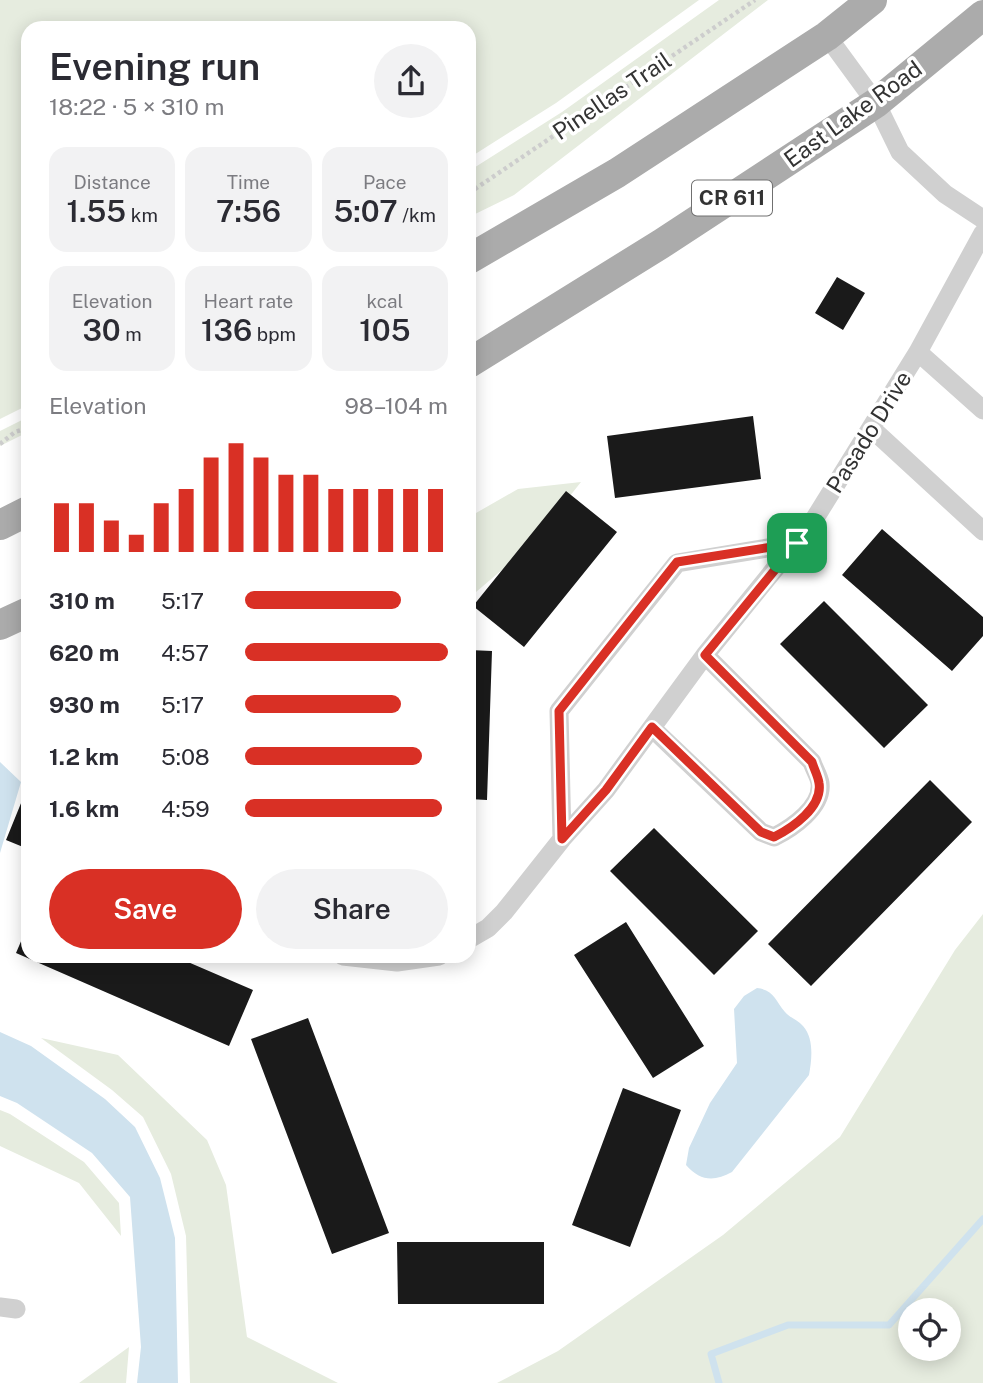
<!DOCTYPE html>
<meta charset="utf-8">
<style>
:root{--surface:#fff;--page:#f2f2f3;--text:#2b2b33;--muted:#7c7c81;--accent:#d93025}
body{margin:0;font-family:"Public Sans",sans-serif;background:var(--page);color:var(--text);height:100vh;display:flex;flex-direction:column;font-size:26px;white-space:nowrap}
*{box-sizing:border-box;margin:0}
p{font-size:23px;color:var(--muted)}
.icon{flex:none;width:38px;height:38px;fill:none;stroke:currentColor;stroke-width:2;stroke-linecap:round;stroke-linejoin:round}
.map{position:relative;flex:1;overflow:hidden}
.sheet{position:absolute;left:21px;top:21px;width:455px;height:942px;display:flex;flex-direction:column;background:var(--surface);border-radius:21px;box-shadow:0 4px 18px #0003}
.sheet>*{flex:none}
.buttons{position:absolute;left:898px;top:1298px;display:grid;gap:14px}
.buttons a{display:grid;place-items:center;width:63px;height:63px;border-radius:50%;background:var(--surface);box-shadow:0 4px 18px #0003;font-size:35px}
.pin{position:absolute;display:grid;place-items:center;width:60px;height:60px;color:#fff;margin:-30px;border-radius:14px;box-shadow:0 4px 10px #0006}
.round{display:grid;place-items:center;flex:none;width:74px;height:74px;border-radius:37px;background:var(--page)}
.headline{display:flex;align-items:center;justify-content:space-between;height:119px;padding:0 28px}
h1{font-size:38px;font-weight:600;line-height:52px}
.metrics{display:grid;grid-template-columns:repeat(3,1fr);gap:10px;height:119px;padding:7px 28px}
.metrics div{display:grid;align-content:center;border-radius:18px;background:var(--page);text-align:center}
.metrics b{font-size:30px;font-weight:600}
.metrics small{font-size:19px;font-weight:400}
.metrics p{font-size:19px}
.chart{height:196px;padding:14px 28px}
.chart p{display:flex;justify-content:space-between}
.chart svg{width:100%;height:126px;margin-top:7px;stroke:var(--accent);stroke-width:6}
.action{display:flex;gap:14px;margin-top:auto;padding:14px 28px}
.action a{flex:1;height:80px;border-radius:42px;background:var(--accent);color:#fff;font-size:28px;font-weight:600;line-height:80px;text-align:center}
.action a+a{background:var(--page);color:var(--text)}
ul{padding:0 28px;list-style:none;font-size:23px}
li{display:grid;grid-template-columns:112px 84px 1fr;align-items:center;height:52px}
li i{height:18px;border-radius:9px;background:var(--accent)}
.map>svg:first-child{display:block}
.green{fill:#e6ecdf;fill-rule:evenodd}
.water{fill:#cfe2ee}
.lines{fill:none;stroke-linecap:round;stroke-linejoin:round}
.stream{stroke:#cfe2ee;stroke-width:7}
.building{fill:#1a1a1a}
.path{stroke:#cdcdcd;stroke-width:4.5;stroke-dasharray:3.5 3.5;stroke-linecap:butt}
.minor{stroke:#d0d0d0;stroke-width:19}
.primary{stroke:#ababab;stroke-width:30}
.route-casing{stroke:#fff;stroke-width:14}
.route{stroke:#d93025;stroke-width:9}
.labels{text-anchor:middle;stroke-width:7;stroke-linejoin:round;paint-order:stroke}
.shield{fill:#fff;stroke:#707070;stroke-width:2}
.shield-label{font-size:21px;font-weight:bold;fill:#333}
.street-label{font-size:23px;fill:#333;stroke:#fff}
</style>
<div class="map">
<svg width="983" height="1383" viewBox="0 0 983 1383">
<rect width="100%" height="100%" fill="#fff"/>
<path class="green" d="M0 0H699L556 103 469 158V28H28V405L0 419Z
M719 0H768L514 195 469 217V171L562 112Z
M28 417V432L0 446V431Z
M581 482 531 545 469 598V517L518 489Z
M983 914V1383H497L558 1351 723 1235 840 1137 955 950ZM910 1311H948V1349H910Z
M41 1038 118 1055 207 1140 226 1185 247 1337 338 1383H190L186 1236 171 1174 143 1117 112 1090Z
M0 1110 10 1114 84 1162 119 1203 121 1236 79 1183 0 1146Z
M129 1347 126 1383H78H79Z"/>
<path class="water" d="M0 762 21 782 0 853Z
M757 988C774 990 775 1000 785 1012 790 1018 798 1020 803 1026 814 1038 812 1059 809 1075L732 1172C714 1182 700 1181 686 1165L689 1148 710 1103 737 1063 734 1009 744 996Z
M0 1032 31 1046 105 1099 135 1127 160 1178 175 1238 178 1383H137L141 1347 130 1197 92 1153 17 1103 0 1096Z"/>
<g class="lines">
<path class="stream" d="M719 1383 711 1354 788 1325H889L983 1219"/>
</g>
<path class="building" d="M837 277 865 293 843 330 815 313Z
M753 416 761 479 615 498 607 436Z
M566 491 617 532 524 647 473 606Z
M882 529 983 617V636L952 671 842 575Z
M824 601 928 705 884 748 780 644Z
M469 650 492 651 487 800 469 799Z
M930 780 972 822 811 986 768 944Z
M28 786V849L6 840Z
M654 828 758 931 714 975 610 871Z
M626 922 704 1046 653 1078 574 955Z
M28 925V956H174L253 990 229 1046 16 953Z
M308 1018 389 1233 332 1254 251 1039Z
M623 1088 681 1110 630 1247 572 1225Z
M397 1242H544V1304H398Z"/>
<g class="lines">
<path class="path" d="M469 193 755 0
M0 444 15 432 28 428"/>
<path class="minor" d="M827 36 876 103 900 152 945 194 983 219
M918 352 983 410
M871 428 983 531
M652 728 761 832 774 837C792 828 823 807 820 783 819 776 814 769 812 762L705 655
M562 839 559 711 677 563 798 543
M469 939 488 928 504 912 562 839 606 790 705 655 812 523 918 352 983 233
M343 956 397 962 439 956
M0 1307 16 1309"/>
<path class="primary" d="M469 259 617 173 827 36 872 0
M469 363 661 244 876 103 983 15
M0 525 28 511
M0 625 28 612"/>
</g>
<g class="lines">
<g class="route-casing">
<path id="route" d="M797 543 705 655 812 762C814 769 818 776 819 783 823 807 792 828 774 837L761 832 652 727 606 790 562 839 559 711 677 562Z"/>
</g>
<use href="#route" class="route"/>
</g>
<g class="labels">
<rect class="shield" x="692" y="180.5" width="80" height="35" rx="5"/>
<g class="shield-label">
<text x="732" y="205">CR 611</text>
</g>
<g class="street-label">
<text transform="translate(612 96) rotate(-34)" y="8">Pinellas Trail</text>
<text transform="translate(853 114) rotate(-36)" y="8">East Lake Road</text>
<text transform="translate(869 432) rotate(-58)" y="8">Pasado Drive</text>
</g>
</g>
</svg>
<div class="buttons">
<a><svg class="icon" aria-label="locate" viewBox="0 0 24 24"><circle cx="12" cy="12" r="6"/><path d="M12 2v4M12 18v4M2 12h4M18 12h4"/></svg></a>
</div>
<div class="pin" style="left:797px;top:543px;background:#1e9e55"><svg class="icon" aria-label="arrive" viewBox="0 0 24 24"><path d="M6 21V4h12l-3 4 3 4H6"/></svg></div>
<section class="sheet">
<div class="headline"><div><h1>Evening run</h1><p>18:22 · 5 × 310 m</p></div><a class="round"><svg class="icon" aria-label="share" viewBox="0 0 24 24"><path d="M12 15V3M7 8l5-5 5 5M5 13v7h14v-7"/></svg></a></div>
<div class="metrics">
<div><p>Distance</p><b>1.55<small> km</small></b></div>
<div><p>Time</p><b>7:56</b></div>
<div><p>Pace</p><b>5:07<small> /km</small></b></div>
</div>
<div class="metrics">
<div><p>Elevation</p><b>30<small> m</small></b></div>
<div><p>Heart rate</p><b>136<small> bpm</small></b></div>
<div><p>kcal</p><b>105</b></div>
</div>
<div class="chart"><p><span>Elevation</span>98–104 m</p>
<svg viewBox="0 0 160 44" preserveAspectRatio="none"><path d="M5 44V27M15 44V27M25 44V33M35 44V38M45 44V27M55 44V22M65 44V11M75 44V6M85 44V11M95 44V17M105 44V17M115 44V22M125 44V22M135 44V22M145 44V22M155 44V22"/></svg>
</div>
<ul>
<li><b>310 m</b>5:17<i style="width:77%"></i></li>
<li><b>620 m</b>4:57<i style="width:100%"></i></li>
<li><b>930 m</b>5:17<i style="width:77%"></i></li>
<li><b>1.2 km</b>5:08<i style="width:87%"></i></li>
<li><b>1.6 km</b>4:59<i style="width:97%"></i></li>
</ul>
<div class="action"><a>Save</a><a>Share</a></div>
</section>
</div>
